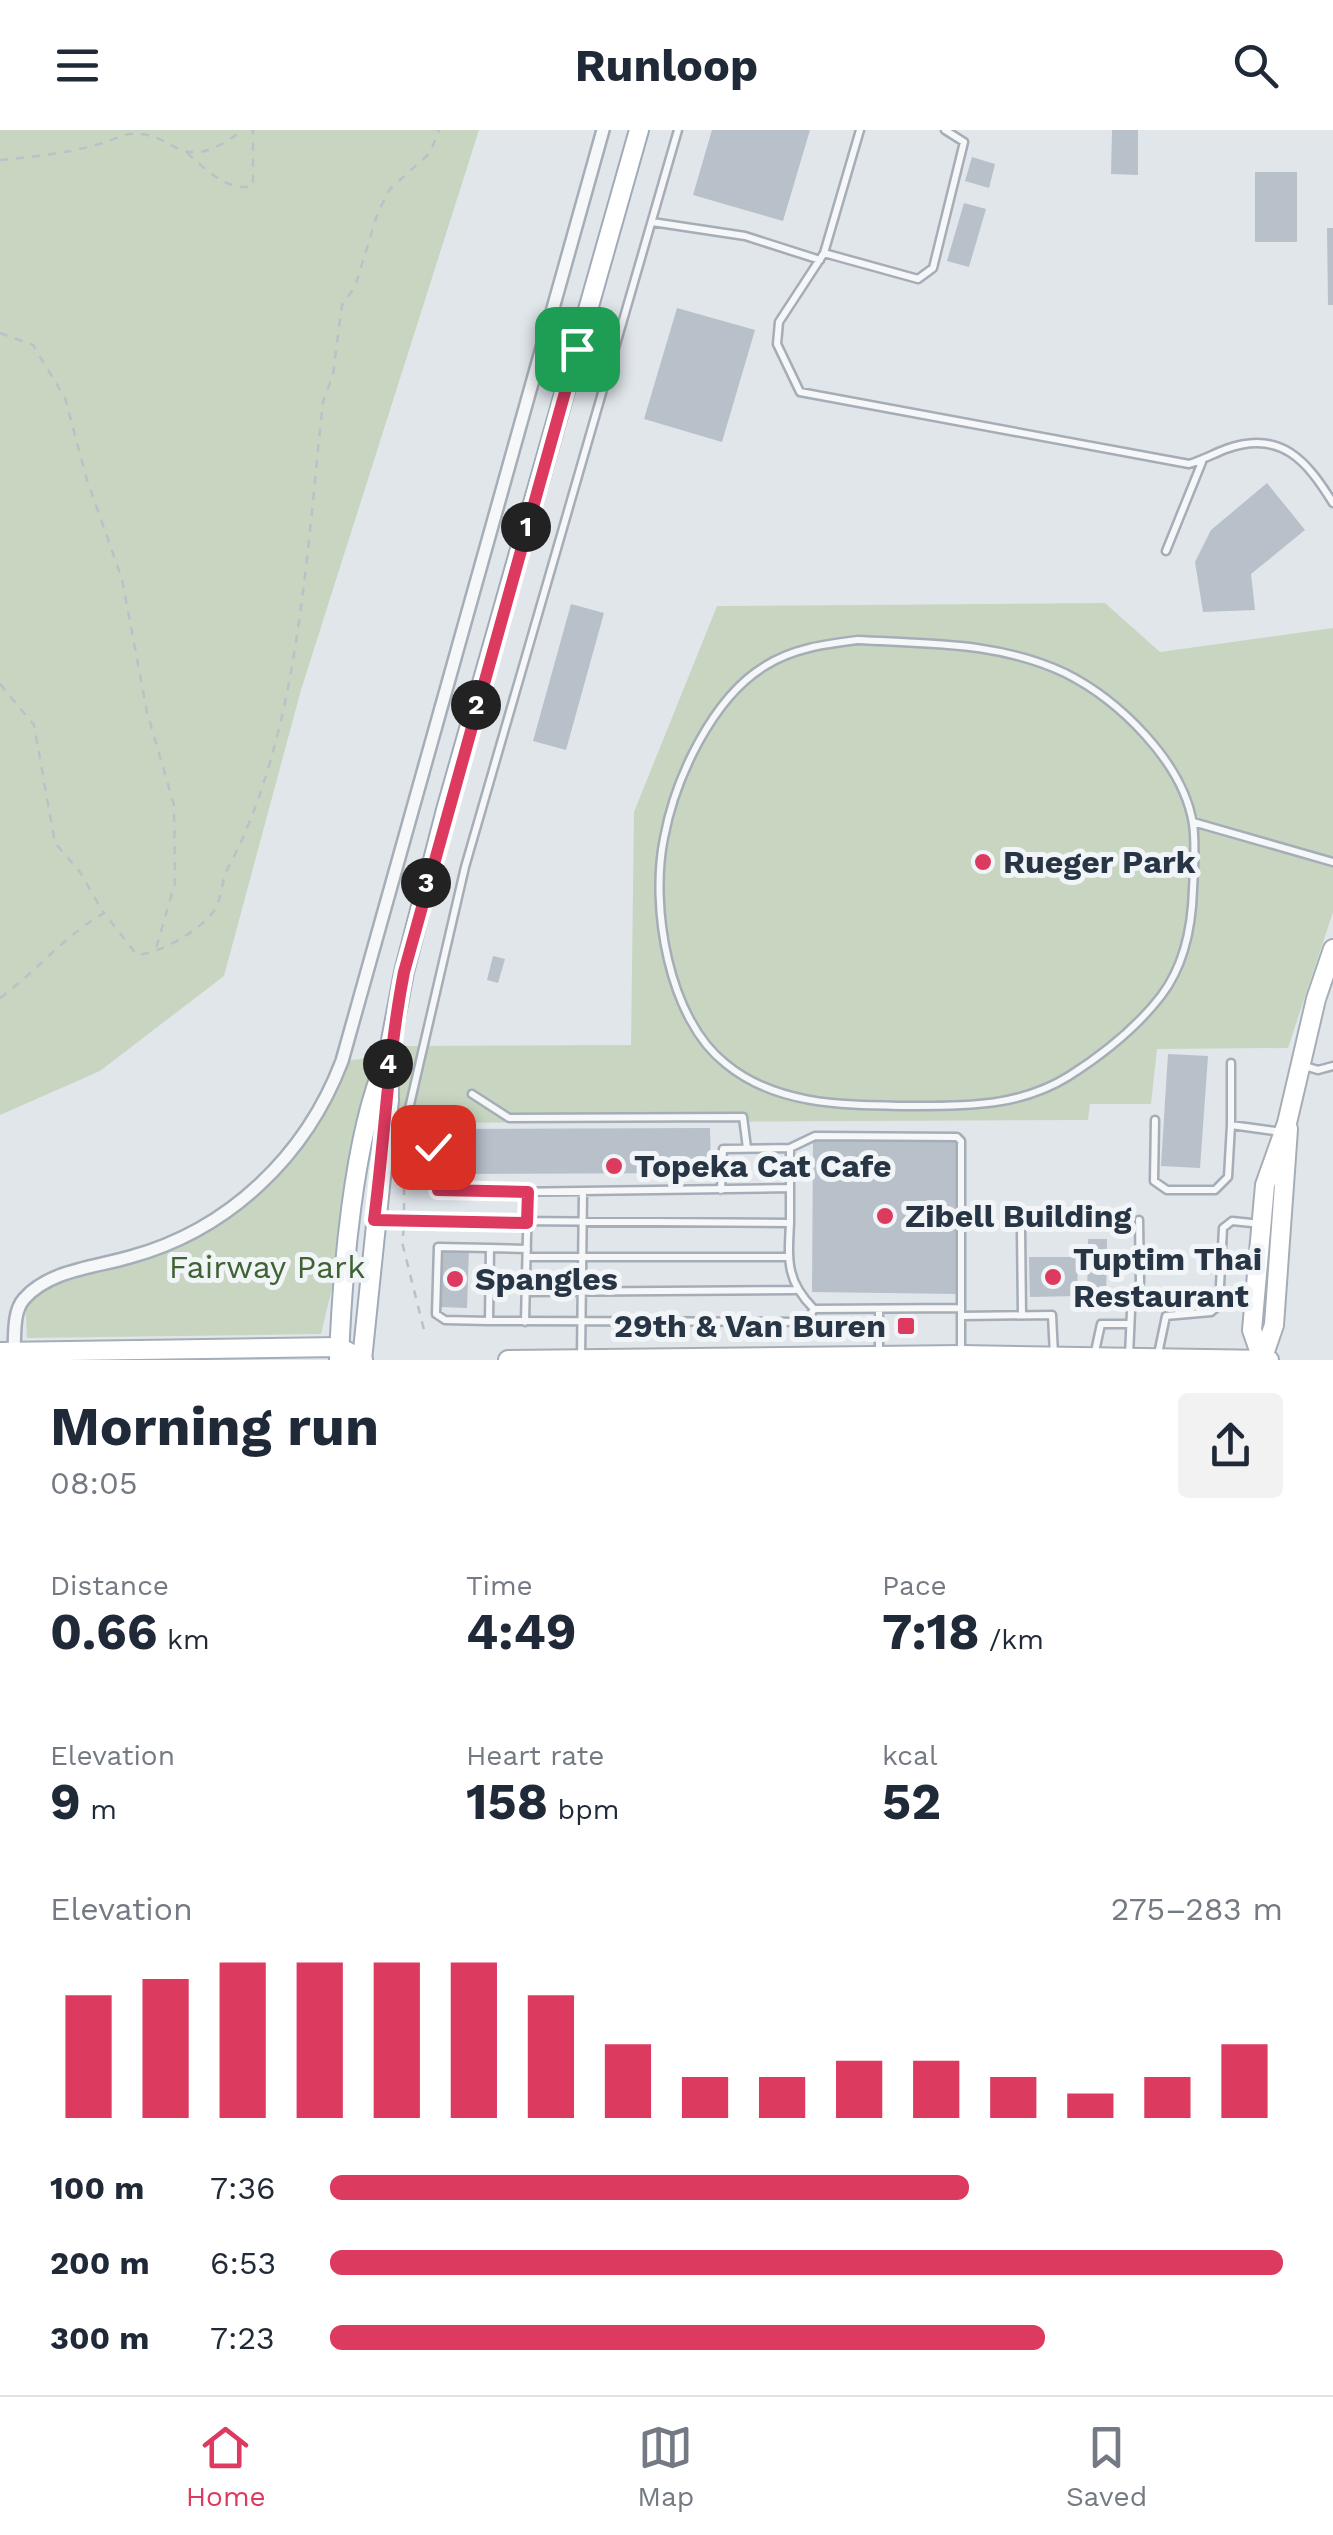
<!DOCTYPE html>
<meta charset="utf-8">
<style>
:root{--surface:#fff;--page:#f2f2f3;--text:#1f2937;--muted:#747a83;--line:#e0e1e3;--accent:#dd3a60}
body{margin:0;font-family:"Work Sans",sans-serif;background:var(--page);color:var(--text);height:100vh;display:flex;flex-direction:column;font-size:38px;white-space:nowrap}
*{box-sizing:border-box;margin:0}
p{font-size:32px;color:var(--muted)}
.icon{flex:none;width:55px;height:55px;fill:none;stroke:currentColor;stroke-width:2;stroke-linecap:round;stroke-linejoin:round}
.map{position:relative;height:1230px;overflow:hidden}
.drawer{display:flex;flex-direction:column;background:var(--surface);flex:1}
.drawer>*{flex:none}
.pin{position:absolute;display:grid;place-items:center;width:85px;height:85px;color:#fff;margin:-42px;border-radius:20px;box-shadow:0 5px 15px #0006}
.km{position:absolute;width:50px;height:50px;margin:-25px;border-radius:50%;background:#222;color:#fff;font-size:28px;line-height:50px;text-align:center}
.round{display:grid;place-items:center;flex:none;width:105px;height:105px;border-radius:10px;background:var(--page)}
.headline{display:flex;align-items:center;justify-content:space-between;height:170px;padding:0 50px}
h1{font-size:55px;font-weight:700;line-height:75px}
.stats{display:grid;grid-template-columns:repeat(3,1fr);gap:15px;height:170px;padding:10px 50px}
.stats div{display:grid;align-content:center}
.stats b{font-size:50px;font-weight:700}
.stats small{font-size:28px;font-weight:400}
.stats p{font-size:28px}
.chart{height:280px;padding:20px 50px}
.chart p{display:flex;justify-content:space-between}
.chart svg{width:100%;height:180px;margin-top:10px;stroke:var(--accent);stroke-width:6}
ul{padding:0 50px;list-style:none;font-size:32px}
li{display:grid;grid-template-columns:160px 120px 1fr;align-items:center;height:75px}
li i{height:25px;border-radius:12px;background:var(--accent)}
header{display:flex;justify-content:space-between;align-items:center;height:130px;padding:0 50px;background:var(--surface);font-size:45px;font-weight:700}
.dock{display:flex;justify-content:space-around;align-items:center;height:140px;border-top:2px solid var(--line);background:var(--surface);font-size:28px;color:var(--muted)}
.dock a{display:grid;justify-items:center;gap:5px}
.dock .current{color:var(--accent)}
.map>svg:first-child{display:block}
.green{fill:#c8d6c1}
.building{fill:#b8c0ca}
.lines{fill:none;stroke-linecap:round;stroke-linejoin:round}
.service-casing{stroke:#a5adb6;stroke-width:11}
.minor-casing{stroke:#a5adb6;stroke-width:16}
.secondary-casing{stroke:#a5adb6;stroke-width:22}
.primary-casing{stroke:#9fabb9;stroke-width:22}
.path{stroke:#bbc1c7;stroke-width:2.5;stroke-dasharray:8 8;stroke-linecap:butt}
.service{stroke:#f5f7f9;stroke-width:6}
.minor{stroke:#f5f7f9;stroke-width:11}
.secondary{stroke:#fff;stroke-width:18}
.primary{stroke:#fff;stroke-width:18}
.route-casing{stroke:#fff;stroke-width:20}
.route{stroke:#dd3a60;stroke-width:12}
.poi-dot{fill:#dd3a60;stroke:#f1f5f8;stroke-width:4}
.labels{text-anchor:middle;stroke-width:10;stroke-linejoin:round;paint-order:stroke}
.poi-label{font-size:32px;font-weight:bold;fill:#273545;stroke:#f1f5f8;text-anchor:start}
.park-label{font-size:32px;fill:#406333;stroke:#f1f5f8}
</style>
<header><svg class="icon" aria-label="menu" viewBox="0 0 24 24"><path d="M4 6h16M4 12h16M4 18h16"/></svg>Runloop<svg class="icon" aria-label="search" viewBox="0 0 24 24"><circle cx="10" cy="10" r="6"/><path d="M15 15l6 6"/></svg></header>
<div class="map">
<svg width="1333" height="1230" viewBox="0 0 1333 1230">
<rect width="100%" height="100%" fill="#e1e6eb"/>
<path class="green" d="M0 0H479L301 560 224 846 100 941 0 985Z
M1105 473 1160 522 1333 498V782L1288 918 1157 919 1151 974H1090L1088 990 393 993 404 916 631 915 634 682 717 476Z
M388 926 321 1204 27 1208 25 1167 75 1140 159 1118 238 1075 308 999 342 931Z"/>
<path class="building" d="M712 0H810L783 91 693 65Z
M1112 0H1138V45L1111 44Z
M972 27 995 34 989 58 965 51Z
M1255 42H1297V112H1255Z
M964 73 986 79 969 137 947 131Z
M1327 98H1333V175H1328Z
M677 178 755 200 722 312 644 289Z
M1267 353 1305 400 1251 444 1255 480 1203 482 1195 432 1211 400Z
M571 474 604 483 566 620 533 611Z
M493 826 505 829 498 853 487 850Z
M1168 924 1208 926 1200 1038 1161 1036Z
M710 998 711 1043 444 1044V999Z
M813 1009 959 1011 958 1164 812 1162Z
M1088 1109H1107L1106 1173H1087Z
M443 1119 469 1120 467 1178 441 1177Z
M1029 1127H1077L1078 1166 1030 1167Z"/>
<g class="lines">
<g class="service-casing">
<path id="service" d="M860 0 824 123 779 192 777 214 800 262 1189 334C1202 330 1213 324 1226 319 1281 299 1307 331 1333 373
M652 92 745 106 820 130
M824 123 918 149 933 138 964 12 945 0
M1166 421 1202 332
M858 510C929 514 1000 512 1065 543 1119 570 1183 632 1193 694 1196 714 1194 738 1193 759 1192 795 1184 836 1161 866 1137 897 1102 925 1069 946 1018 978 962 976 904 976 842 975 776 975 726 934 668 889 650 776 664 708 675 649 712 568 765 536 793 518 826 514 858 510Z
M1193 692 1333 732
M1301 935 1318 940 1333 936
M472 964 509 988 743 987 747 1018
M408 983 465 737 678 0
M1155 990 1154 1051 1167 1060H1215L1228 1047 1231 995 1282 1002
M1231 995V933
M433 1017 434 1055 444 1063 790 1058V1018L723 1019 721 1060
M790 1018 815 1006 957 1007 961 1011V1178
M380 1090 790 1093C788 1131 786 1151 814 1179L961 1178V1224
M790 1093V1058
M1021 1100 1022 1185
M527 1119 490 1118 489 1191 806 1192 814 1179
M527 1127H788
M526 1162 795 1160
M961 1186 1052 1185 1054 1225
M489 1191 445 1190 436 1184 438 1117 490 1118
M525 1192 528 1062
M879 1223V1179
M1158 1224 1166 1186 1211 1182 1219 1175 1223 1098 1232 1091 1261 1094
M1094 1226 1101 1194H1130
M1129 1226 1131 1181 1140 1152 1139 1090
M581 1227 583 1062"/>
</g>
<g class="minor-casing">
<path id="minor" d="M14 1221C15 1205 13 1181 24 1169 49 1140 96 1137 130 1127 229 1100 306 1026 342 931L603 0"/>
</g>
<g class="secondary-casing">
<path id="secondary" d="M0 1222 339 1217 363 1230
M1262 1229 1252 1200 1265 1055 1287 993 1316 869 1333 819
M508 1230 961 1225 1269 1230
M1262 1230 1274 1195 1288 999"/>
</g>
<g class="primary-casing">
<path id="primary" d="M339 1230C342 1146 353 1007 386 931
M362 1230 389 970 388 926 404 842 446 680 639 0"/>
</g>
<path class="path" d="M187 23C206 39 226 62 253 56V0
M0 30C31 27 62 24 92 16 105 13 117 7 129 4 179 0 176 50 243 0
M0 203 33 215 65 268 87 350 122 449 147 582 174 675 175 753 155 822
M0 554 34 595 55 713 80 742 103 782
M0 868C37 841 64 806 104 783L137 825C160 823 200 801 214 781 222 769 221 752 228 738 300 603 306 423 323 272L333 244 342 175 355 157 378 82 390 59 430 23 439 0
M404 993V1080
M404 1098 402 1112 425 1204"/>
<use href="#service" class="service"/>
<use href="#minor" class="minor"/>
<use href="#secondary" class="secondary"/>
<use href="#primary" class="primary"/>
</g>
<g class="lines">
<g class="route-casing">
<path id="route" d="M433 1017 438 1060 528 1062 527 1093 374 1090C385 1007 388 924 404 842L577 219"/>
</g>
<use href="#route" class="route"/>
</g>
<g class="poi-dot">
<circle cx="983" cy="732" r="10"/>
<circle cx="614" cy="1036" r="10"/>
<circle cx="885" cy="1086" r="10"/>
<circle cx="1053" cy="1147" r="10"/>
<circle cx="455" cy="1149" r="10"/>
<rect x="896" y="1186" width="20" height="20" rx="5"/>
</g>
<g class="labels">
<g class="poi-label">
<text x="1003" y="743">Rueger Park</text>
<text x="634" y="1047">Topeka Cat Cafe</text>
<text x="905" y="1097">Zibell Building</text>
<text x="1073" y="1140">Tuptim Thai<tspan x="1073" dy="37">Restaurant</tspan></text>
<text x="475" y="1160">Spangles</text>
<text x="886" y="1207" text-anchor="end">29th &amp; Van Buren</text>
</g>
<g class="park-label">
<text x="267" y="1148">Fairway Park</text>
</g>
</g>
</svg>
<div class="pin" style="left:577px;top:219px;background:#1e9e55"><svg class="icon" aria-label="arrive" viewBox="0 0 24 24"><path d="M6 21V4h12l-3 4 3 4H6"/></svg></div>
<div class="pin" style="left:433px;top:1017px;background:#d93025"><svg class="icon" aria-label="check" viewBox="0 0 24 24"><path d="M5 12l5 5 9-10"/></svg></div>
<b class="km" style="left:526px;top:397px">1</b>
<b class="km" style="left:476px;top:575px">2</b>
<b class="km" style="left:426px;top:753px">3</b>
<b class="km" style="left:388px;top:934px">4</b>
</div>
<section class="drawer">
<div class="headline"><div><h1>Morning run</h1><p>08:05</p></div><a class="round"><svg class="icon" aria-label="share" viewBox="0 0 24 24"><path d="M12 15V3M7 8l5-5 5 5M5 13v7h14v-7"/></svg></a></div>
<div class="stats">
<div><p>Distance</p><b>0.66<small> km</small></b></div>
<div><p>Time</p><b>4:49</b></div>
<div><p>Pace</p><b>7:18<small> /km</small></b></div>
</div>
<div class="stats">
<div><p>Elevation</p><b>9<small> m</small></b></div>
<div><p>Heart rate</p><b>158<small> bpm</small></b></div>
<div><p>kcal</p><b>52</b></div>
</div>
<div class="chart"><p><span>Elevation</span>275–283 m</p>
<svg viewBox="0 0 160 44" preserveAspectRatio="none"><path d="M5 44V14M15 44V10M25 44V6M35 44V6M45 44V6M55 44V6M65 44V14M75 44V26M85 44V34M95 44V34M105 44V30M115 44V30M125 44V34M135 44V38M145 44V34M155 44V26"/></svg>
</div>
<ul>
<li><b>100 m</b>7:36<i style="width:67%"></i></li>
<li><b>200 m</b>6:53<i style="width:100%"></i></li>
<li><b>300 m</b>7:23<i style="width:75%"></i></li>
</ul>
</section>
<nav class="dock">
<a class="current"><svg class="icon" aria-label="home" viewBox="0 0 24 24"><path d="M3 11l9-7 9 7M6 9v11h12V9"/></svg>Home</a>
<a><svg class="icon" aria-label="map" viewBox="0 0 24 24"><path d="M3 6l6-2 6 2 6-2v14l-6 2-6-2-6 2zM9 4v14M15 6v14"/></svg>Map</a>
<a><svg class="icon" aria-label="saved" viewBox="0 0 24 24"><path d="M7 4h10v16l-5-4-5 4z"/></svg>Saved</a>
</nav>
